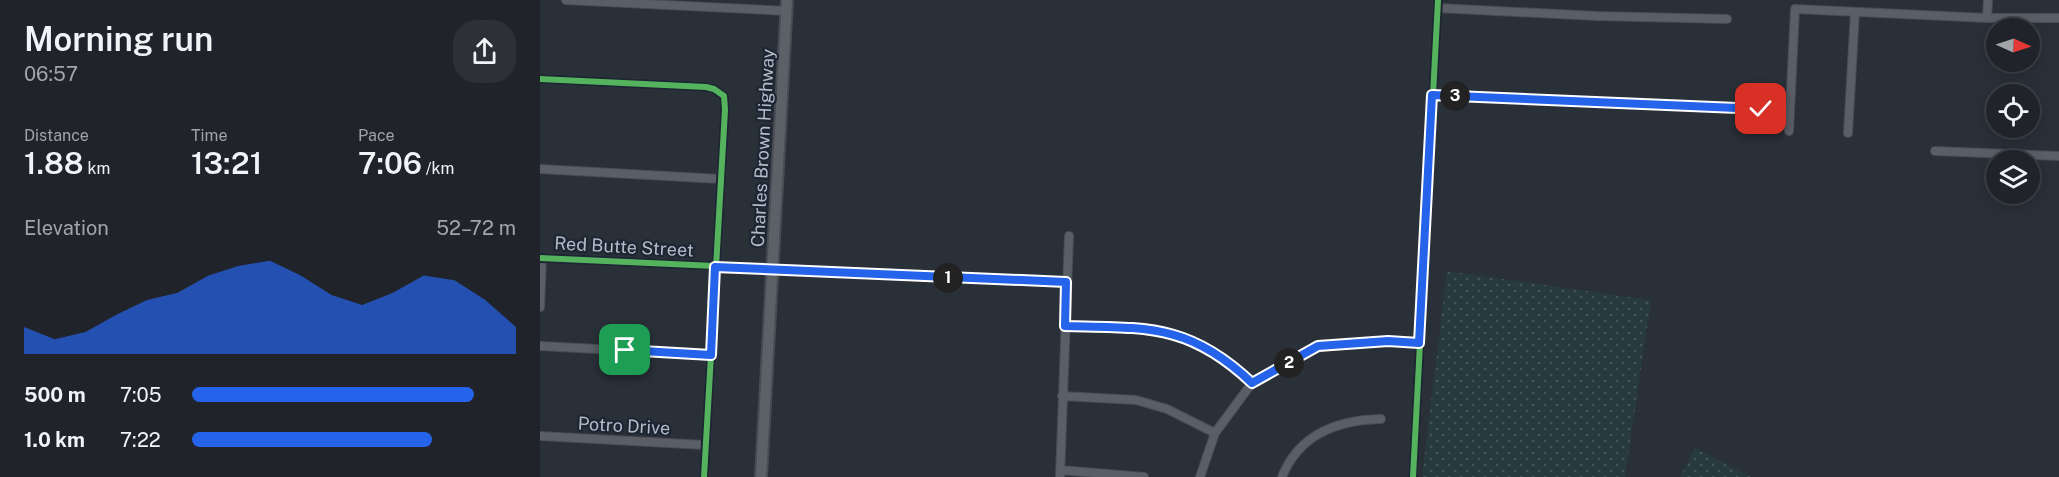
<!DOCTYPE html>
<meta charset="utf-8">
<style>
:root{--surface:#20242a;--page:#2d3036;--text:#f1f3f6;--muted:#a2a4a8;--line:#3d4147;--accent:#2563eb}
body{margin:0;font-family:"Public Sans",sans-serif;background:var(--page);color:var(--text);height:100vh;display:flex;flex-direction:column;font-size:22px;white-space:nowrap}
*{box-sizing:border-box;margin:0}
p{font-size:20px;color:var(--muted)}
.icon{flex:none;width:33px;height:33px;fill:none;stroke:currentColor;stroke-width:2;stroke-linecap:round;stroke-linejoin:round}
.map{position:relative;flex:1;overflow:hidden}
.details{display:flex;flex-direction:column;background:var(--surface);width:540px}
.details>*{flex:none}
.needle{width:39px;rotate:93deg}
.buttons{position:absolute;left:1446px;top:18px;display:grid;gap:12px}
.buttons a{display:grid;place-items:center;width:54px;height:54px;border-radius:50%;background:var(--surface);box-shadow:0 3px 15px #0003,0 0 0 2px var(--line);font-size:30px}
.pin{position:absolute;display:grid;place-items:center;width:51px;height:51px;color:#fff;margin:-26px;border-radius:12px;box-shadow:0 3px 9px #0006}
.km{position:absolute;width:30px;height:30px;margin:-15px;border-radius:50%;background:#222;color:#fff;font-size:16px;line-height:30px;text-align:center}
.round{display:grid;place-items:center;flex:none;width:63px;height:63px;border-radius:24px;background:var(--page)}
.summary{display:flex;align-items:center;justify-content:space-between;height:102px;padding:0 24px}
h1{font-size:33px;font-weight:600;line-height:45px}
.stats{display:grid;grid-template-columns:repeat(3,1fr);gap:9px;height:102px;padding:6px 24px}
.stats div{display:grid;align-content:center}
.stats b{font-size:30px;font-weight:600}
.stats small{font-size:16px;font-weight:400}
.stats p{font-size:16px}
.chart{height:168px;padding:12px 24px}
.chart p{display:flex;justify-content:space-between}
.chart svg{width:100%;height:108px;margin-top:6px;fill:var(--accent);opacity:.7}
ul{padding:0 24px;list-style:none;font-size:20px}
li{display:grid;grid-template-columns:96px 72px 1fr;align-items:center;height:45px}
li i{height:15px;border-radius:8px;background:var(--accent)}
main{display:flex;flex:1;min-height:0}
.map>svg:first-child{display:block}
.grass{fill:url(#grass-dots)}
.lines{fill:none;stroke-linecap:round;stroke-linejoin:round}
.minor-casing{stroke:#484c53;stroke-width:10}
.major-casing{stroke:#484c55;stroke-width:14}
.minor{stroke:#5a5e66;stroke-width:8}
.major{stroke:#5c6168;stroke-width:10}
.cycleway-casing{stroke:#1d2633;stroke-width:10}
.cycleway{stroke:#56b35d;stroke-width:6}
.route-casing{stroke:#fff;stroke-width:12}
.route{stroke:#2563eb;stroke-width:8}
.labels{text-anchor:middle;stroke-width:4.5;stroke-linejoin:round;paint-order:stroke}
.street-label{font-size:18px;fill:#b4bcc9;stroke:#1d2633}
</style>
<main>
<section class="details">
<div class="summary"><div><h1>Morning run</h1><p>06:57</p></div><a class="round"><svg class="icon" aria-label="share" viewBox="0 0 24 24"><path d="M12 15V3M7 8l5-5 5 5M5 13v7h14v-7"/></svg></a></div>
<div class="stats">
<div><p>Distance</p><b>1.88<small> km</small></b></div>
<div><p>Time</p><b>13:21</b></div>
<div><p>Pace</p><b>7:06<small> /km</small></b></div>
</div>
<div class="chart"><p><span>Elevation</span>52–72 m</p>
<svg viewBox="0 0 160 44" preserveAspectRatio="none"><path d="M0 44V33L10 38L20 35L30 28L40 22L50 19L60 12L70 8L80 6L90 12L100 20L110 24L120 19L130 12L140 14L150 22L160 33V44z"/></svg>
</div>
<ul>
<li><b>500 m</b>7:05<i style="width:87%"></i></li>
<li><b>1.0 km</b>7:22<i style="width:74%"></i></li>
</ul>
</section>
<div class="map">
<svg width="1519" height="477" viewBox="0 0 1519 477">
<defs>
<pattern id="grass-dots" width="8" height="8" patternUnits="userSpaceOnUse" patternTransform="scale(1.5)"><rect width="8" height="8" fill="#273a3e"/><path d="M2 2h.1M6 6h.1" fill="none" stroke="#445559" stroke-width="1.8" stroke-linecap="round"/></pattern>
</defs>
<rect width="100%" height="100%" fill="#2a3038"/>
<path class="grass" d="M907 271 1111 300 1085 477H882Z
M1155 448 1211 477H1140Z"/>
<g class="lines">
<g class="minor-casing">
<path id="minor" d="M26 0 247 11
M898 8 1057 16 1187 19
M1447 18 1448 0
M0 79 166 87 174 89 184 96 185 110 164 477
M892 95 1221 109
M1249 131 1255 9 1447 18H1519
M1308 133 1315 12
M1395 151 1519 156
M0 169 180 179
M0 258 526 282
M0 307 2 258
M525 325C606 328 649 324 712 383
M0 346 171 355
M522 396 596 400 627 409 675 433
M0 436 165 445
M520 470 604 477
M520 477 529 236
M660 477 675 433 712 383 778 347 847 341 879 343
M742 477C759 434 797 420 841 419
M873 477 898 0"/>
</g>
<g class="major-casing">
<path id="major" d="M221 477 247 0"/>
</g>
<use href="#minor" class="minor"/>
<use href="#major" class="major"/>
<g class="cycleway-casing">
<path id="cycleway" d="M0 79 166 87 174 89 184 96 185 110 164 477
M0 258 526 282
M873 477 898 0"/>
</g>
<use href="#cycleway" class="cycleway"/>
</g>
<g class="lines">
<g class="route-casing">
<path id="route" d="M85 350 171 355 175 267 526 282 525 326C606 328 649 323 712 383L778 346 848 341 879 343 892 95 1221 109"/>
</g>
<use href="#route" class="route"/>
</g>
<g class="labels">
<g class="street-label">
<text transform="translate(223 148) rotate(-87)" y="6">Charles Brown Highway</text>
<text transform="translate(84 247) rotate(3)" y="6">Red Butte Street</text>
<text transform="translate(84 426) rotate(3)" y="6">Potro Drive</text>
</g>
</g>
</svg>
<div class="buttons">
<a><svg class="needle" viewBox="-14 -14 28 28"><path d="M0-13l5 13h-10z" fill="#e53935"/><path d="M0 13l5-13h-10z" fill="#a2a4a8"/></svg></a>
<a><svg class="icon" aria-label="locate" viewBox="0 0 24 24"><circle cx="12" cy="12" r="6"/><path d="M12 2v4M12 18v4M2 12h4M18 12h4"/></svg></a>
<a><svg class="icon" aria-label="layers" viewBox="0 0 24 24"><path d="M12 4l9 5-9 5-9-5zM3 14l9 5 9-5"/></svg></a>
</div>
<div class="pin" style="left:85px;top:350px;background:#1e9e55"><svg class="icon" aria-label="arrive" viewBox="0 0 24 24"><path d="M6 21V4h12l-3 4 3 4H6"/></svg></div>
<div class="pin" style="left:1221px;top:109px;background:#d93025"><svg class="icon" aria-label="check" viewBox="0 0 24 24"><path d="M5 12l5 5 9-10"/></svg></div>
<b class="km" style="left:408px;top:278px">1</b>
<b class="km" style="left:749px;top:363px">2</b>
<b class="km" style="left:915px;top:96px">3</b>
</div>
</main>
